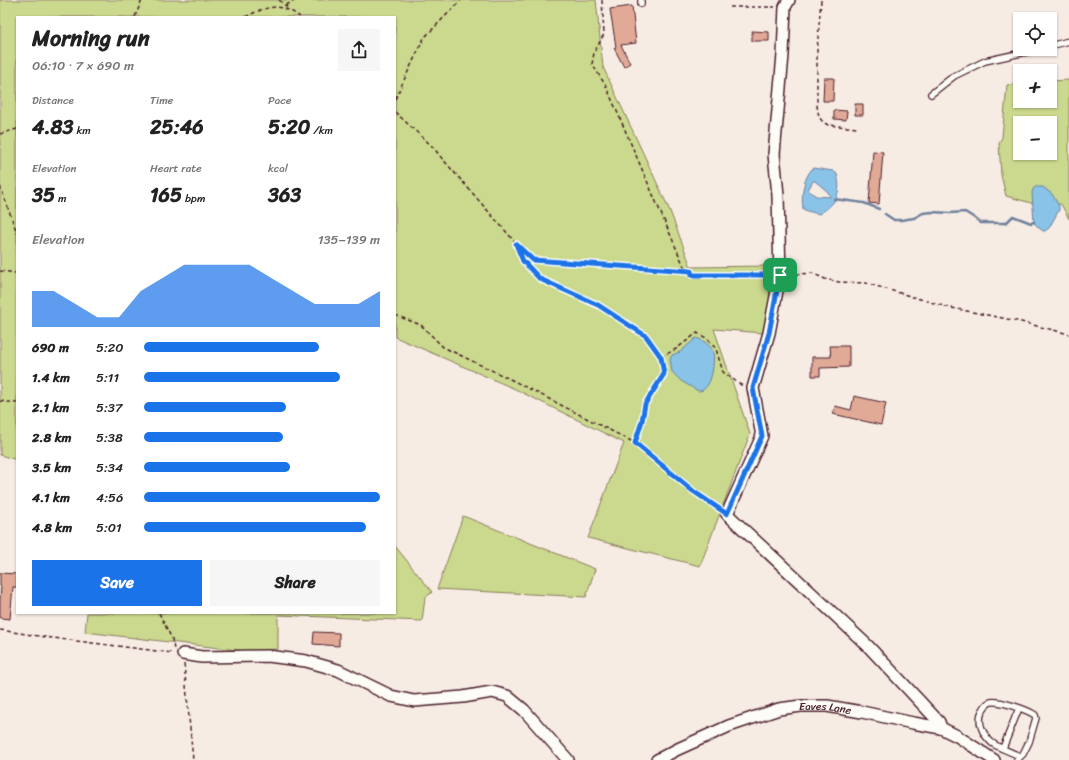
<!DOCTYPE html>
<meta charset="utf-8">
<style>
:root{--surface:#fff;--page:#f6f6f6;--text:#222;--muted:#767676;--accent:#1a73e8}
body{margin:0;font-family:Sriracha,sans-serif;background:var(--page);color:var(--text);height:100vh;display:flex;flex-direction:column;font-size:15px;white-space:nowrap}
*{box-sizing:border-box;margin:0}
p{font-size:13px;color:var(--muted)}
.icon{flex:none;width:22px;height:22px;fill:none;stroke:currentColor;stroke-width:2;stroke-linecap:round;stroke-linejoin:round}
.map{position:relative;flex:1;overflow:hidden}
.details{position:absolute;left:16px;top:16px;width:380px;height:598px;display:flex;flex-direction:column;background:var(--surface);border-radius:0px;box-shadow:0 1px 3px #0004}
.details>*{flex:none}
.tools{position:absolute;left:1013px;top:12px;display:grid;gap:8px}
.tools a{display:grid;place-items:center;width:44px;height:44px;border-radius:0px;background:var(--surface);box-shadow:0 1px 3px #0004;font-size:20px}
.pin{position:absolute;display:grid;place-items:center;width:34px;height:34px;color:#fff;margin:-17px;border-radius:8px;box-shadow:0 2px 6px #0006}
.round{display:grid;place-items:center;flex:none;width:42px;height:42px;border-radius:0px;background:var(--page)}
.summary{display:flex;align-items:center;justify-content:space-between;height:68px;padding:0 16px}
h1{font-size:22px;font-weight:800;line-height:30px}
.figures{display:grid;grid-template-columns:repeat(3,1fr);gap:6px;height:68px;padding:4px 16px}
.figures div{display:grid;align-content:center}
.figures b{font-size:20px;font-weight:800}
.figures small{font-size:11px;font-weight:400}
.figures p{font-size:11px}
.chart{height:112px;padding:8px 16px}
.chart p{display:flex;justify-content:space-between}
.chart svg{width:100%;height:72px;margin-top:4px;fill:var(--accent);opacity:.7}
.button{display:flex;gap:8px;margin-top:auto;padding:8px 16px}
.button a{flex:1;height:46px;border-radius:0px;background:var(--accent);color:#fff;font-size:16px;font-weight:800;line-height:46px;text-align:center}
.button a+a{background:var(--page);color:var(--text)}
ul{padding:0 16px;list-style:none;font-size:13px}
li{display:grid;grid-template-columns:64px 48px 1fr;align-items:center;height:30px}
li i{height:10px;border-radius:5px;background:var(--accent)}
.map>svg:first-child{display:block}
.green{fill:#cad98d;stroke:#8a7c5c;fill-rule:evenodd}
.water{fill:#89c3e8;stroke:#70819c;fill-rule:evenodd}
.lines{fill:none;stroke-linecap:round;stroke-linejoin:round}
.stream{stroke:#70819c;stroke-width:2.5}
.building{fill:#e1aa97;stroke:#4a1f2b}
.service-casing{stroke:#4a1f2b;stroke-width:8}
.minor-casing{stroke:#4a1f2b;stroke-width:14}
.path{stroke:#4a1f2b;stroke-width:1.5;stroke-dasharray:4 3;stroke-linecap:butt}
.service{stroke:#fdfcf7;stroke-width:5.5}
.minor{stroke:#fdfcf7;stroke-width:11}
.route-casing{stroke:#fff;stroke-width:8}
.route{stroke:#1a73e8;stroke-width:5}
.labels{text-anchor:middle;stroke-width:3;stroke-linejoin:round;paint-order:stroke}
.street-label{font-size:11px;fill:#4a1f2b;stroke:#fdfcf7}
</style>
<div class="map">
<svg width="1069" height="760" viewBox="0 0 1069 760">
<rect width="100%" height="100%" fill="#f7ece4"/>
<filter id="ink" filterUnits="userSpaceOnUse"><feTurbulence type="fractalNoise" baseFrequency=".025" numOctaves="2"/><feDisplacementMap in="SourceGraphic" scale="8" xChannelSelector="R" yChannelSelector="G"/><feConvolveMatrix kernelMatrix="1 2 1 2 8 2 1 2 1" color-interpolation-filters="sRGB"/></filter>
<g filter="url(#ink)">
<path class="green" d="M0 0H596L603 67 670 211 691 267 767 266 775 334 714 329 750 434 700 566 588 538 624 443 515 389 395 337V17H17V460L0 455Z
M1069 80V219L1061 204 1042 206 1006 196 1001 175 999 144 1002 137 1007 85 1020 84V101H1050V81ZM1020 123H1050V153H1020Z
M463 516 595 569 586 597 437 589Z
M395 546 432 592 425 598 422 621 278 615V649L245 651 85 632 87 613H395Z"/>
<path class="water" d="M813 168 833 171 837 174C842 193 836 204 819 214L807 211 803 209C801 195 803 178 813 168ZM813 181H815L828 192 830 197 816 196 808 190Z
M1035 187H1043L1052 194 1059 206V210L1049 228 1045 231H1043L1039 228 1034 223 1032 193 1033 189Z
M696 338C703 340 711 345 713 352 715 361 712 384 704 389 702 391 700 391 698 391L681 381 672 372 670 359 672 355 680 352Z"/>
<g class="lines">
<path class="stream" d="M834 199 864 203 879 209
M885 214 894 220H901L914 218 923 213 932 212 950 213 965 212 973 217 981 223H1006L1013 216 1031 223 1034 222"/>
</g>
<path class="building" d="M632 6 636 43 621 45 630 63 624 67 614 48 616 47 610 9Z
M752 31 769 32V41H752Z
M824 78H834L833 101H823Z
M855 104H863V115H855Z
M834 110 847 111 846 120 834 119Z
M873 151 883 152 879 204 869 203Z
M830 346H849V367L820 368V376H812V357H831Z
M854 396 886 403 881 425 833 414 835 406 851 410Z
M0 573 17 574V587H13L10 619 0 618V600L1 586H0Z
M314 632 339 633V646L313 644Z"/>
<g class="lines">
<g class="service-casing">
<path id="service" d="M641 4V0
M1050 46 1069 41
M931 94 954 76 985 61 1040 49
M1003 748 1019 708
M1017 760 1023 754 1029 742 1036 718 1035 715C1028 710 999 700 991 702 987 703 985 706 983 710 976 721 983 735 992 743 999 748 1009 751 1017 755L1019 757"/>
</g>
<g class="minor-casing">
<g id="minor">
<path d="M789 0 785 7 783 55 774 154 778 195 780 275 769 333 753 388 762 436 727 514 868 646 939 722 941 728"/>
<path d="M183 654 202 657 268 656 306 661 338 670 391 696 414 701 463 697 492 692 507 696 524 710 568 760"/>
<path id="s1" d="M657 760 678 749 729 726 779 709 801 706H827L862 712 913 723 941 728 957 736 994 760"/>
</g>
</g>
<path class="path" d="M279 0 289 9
M602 0 604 34 594 53 592 64 606 86 686 271
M821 0 817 51V106L819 117 823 122 828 125 857 128
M286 5 296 0
M730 7H775
M135 17 142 0
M245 17C266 7 279 1 300 17
M395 99 424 38 461 0
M395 112 433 147 440 156 516 243 533 260 691 271 692 275H769
M0 134 17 129
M0 186 17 233
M516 245 523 261 540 279 599 305 646 336 661 357 664 374 645 404 642 421 635 443
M0 271 17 273
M789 275 812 273 825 279 839 282 866 283 947 307 1017 321 1069 334
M395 315 421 325 443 347 514 381 635 443 693 491 719 509
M661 357 676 349 697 333 708 339 716 349 723 372 741 385 744 386
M0 401 17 403
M159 613 172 639 174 649
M0 630 45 637 173 653
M184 664 193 760"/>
<use href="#service" class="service"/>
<use href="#minor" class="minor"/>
</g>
</g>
<g class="lines" filter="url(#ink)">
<g class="route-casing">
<path id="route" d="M516 244 533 260 691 271 692 275H780L769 333 753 388 762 436 727 514 693 491 635 443 642 421 645 404 664 374 661 357 646 336 598 305 540 279 523 261Z"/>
</g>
<use href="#route" class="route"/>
</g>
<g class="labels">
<g class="street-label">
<text dy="4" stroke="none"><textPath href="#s1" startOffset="179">Eaves Lane</textPath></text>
</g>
</g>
</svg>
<div class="tools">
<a><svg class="icon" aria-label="locate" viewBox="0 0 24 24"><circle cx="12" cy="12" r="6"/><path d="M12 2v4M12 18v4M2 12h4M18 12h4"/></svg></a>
<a>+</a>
<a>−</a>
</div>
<div class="pin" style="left:780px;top:275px;background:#1e9e55"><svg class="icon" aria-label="arrive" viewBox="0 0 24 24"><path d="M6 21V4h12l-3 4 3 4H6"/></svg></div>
<section class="details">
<div class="summary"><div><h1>Morning run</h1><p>06:10 · 7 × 690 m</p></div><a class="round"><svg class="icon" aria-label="share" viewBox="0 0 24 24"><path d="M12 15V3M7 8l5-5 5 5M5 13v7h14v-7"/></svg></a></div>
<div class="figures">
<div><p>Distance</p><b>4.83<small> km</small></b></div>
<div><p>Time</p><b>25:46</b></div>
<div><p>Pace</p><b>5:20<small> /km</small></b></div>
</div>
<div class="figures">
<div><p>Elevation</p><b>35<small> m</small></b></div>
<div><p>Heart rate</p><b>165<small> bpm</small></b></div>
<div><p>kcal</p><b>363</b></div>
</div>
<div class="chart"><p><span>Elevation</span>135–139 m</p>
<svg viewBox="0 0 160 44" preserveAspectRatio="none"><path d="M0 44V22L10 22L20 30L30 38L40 38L50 22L60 14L70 6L80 6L90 6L100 6L110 14L120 22L130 30L140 30L150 30L160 22V44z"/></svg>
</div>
<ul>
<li><b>690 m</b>5:20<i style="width:74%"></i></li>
<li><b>1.4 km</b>5:11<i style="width:83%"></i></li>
<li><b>2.1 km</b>5:37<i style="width:60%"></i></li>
<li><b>2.8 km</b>5:38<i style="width:59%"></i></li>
<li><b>3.5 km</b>5:34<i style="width:62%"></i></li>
<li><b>4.1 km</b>4:56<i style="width:100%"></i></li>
<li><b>4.8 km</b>5:01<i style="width:94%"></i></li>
</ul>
<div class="button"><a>Save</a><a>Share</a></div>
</section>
</div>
